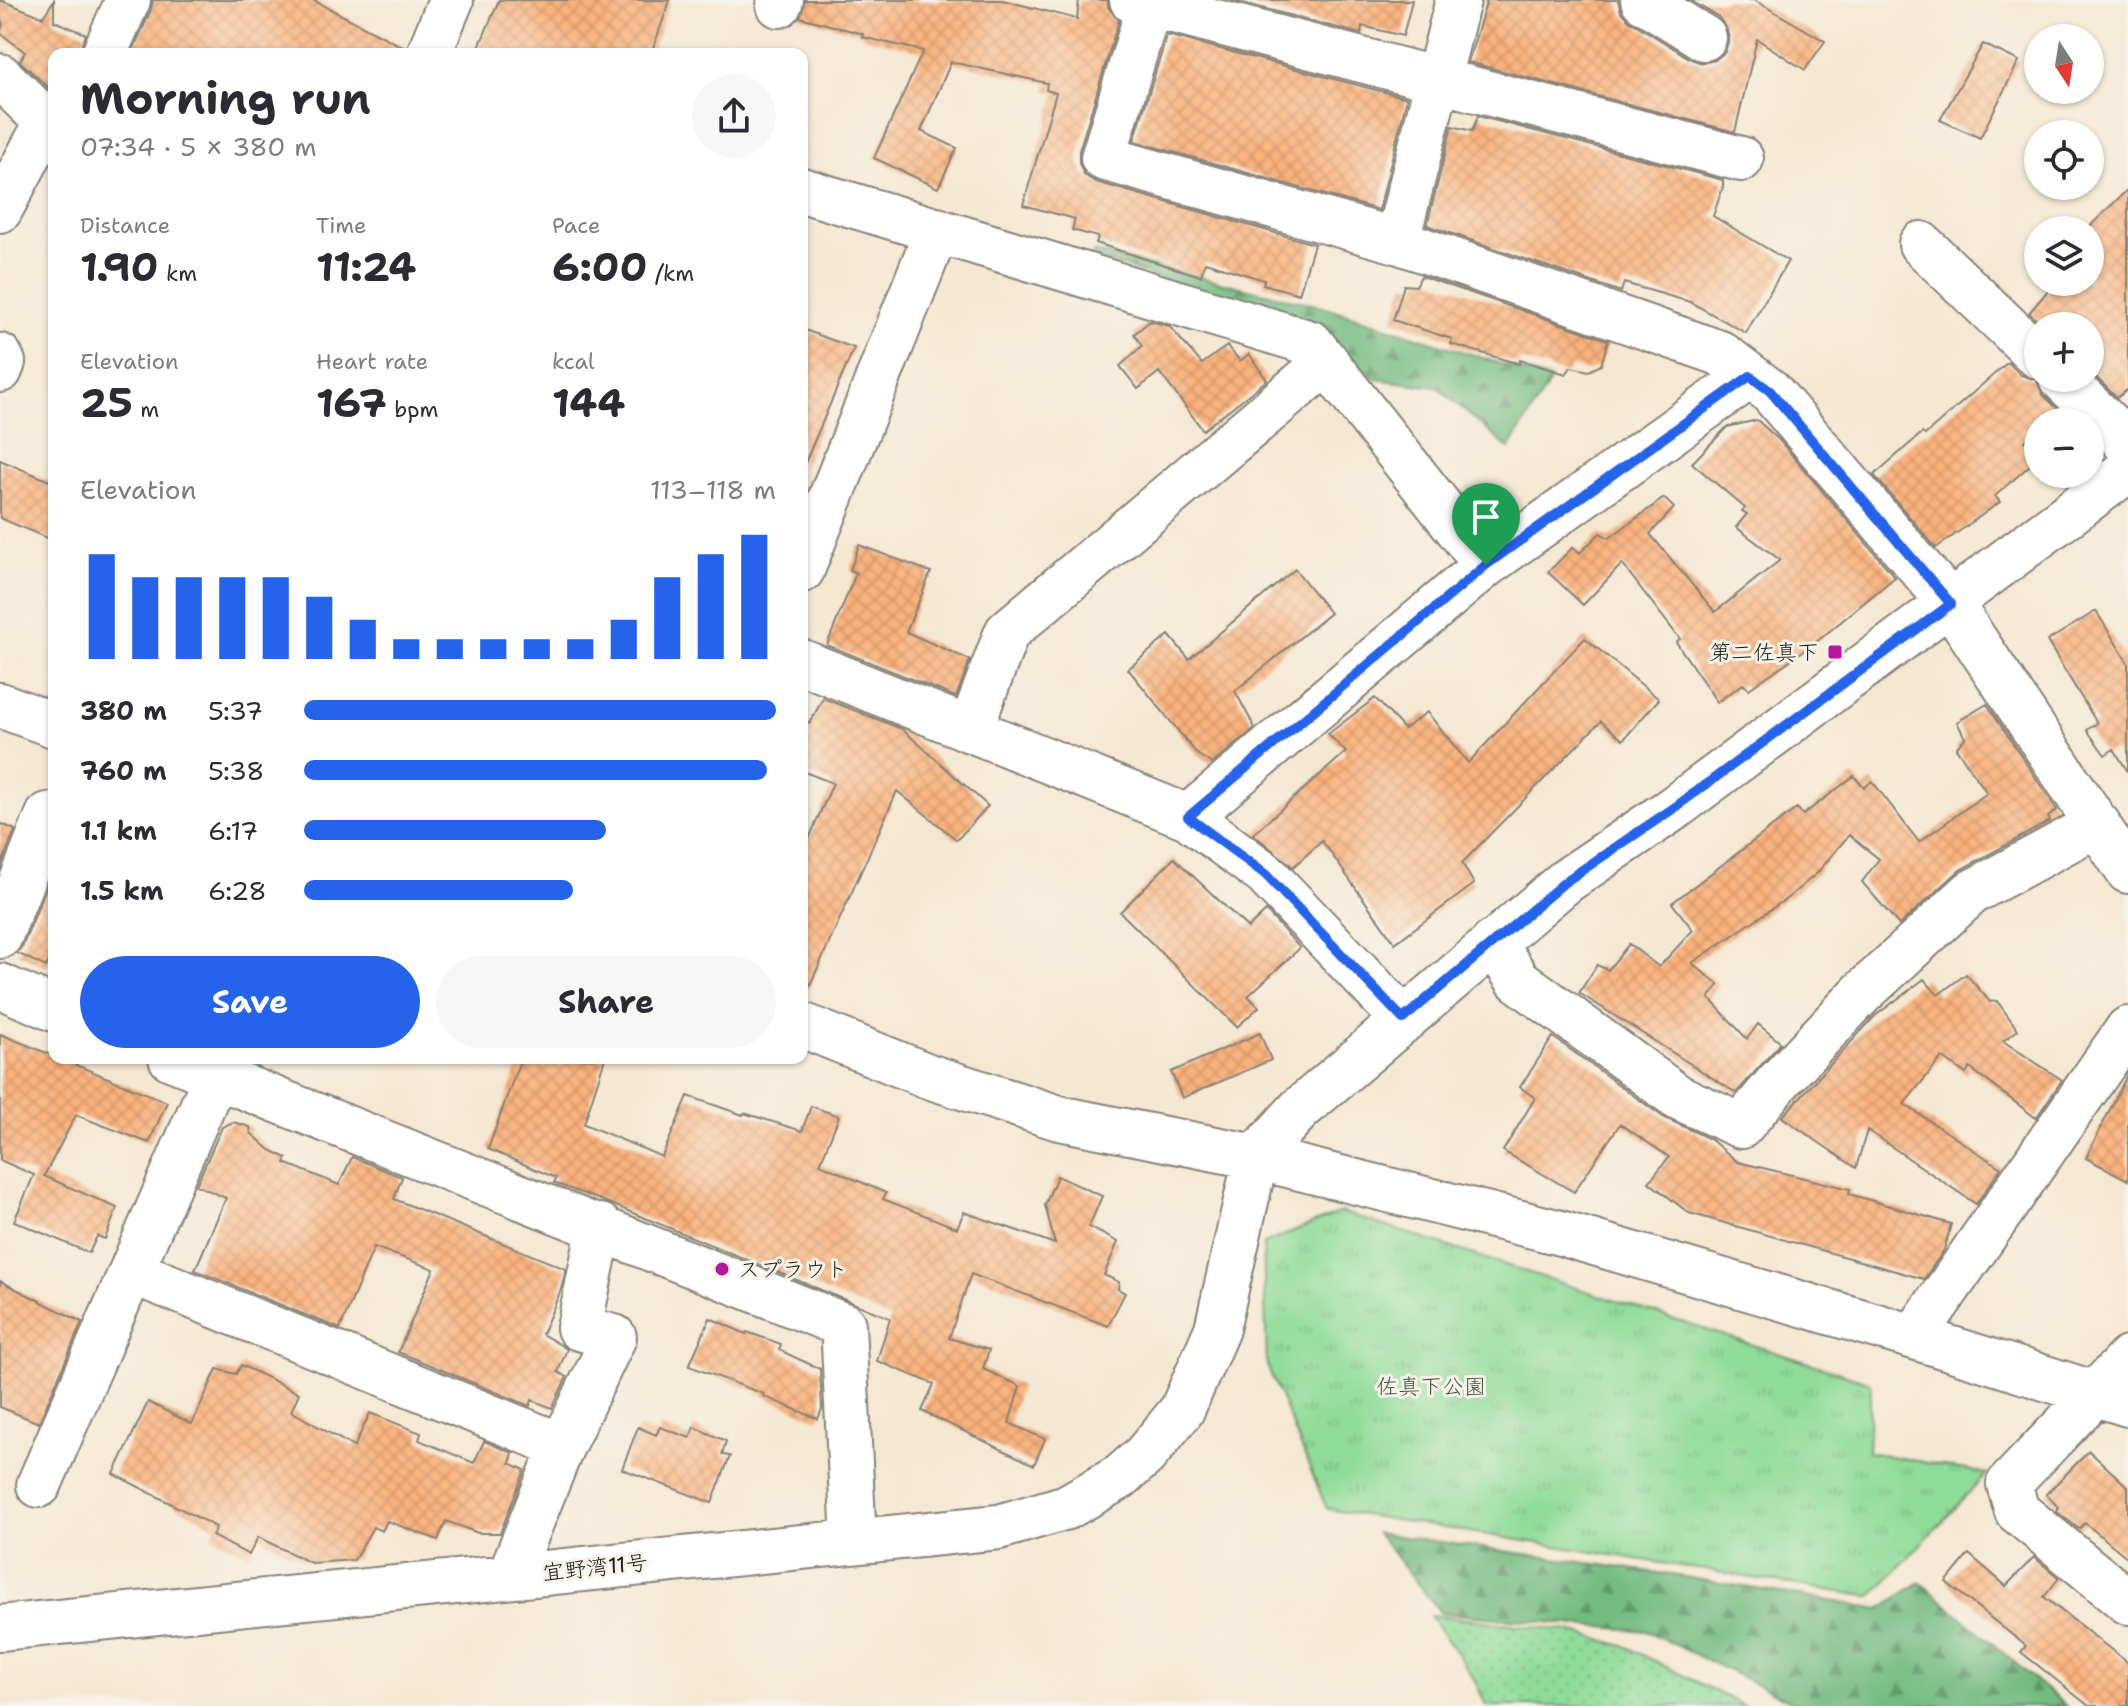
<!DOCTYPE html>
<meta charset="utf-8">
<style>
:root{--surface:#fff;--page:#f7f7f7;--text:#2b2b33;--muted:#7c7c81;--accent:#2563eb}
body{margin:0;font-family:"Shantell Sans","Klee One",sans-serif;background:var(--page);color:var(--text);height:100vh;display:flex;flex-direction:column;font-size:30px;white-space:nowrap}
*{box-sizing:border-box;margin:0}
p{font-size:26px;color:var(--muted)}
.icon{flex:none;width:44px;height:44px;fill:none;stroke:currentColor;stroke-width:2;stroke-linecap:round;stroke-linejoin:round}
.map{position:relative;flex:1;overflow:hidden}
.sheet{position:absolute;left:48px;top:48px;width:760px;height:1016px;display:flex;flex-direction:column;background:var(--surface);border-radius:16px;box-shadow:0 2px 6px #0004}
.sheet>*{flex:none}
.needle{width:52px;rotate:168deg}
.fabs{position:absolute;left:2024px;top:24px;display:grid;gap:16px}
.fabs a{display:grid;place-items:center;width:80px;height:80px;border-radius:50%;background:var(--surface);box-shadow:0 2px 6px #0004;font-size:40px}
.pin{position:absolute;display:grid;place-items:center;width:68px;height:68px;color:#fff;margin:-82px -34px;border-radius:50% 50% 50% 0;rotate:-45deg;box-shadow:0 0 8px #0007}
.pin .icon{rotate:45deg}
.round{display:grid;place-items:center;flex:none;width:84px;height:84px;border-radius:42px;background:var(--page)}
.headline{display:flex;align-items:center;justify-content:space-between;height:136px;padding:0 32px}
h1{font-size:44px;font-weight:700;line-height:60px}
.figures{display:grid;grid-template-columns:repeat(3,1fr);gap:12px;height:136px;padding:8px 32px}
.figures div{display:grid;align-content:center}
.figures b{font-size:40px;font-weight:700}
.figures small{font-size:22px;font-weight:400}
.figures p{font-size:22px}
.chart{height:224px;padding:16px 32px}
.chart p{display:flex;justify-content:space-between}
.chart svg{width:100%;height:144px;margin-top:8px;stroke:var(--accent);stroke-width:6}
.cta{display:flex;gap:16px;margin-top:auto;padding:16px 32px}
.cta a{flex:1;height:92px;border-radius:48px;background:var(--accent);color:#fff;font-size:32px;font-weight:700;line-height:92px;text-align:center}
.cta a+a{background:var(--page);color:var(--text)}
ul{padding:0 32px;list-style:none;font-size:26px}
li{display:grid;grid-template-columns:128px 96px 1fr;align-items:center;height:60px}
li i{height:20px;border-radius:10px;background:var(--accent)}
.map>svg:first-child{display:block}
.grass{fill:url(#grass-dots);stroke:#567c5a;stroke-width:2}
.forest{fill:url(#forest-firs);stroke:#486c4e;stroke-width:2}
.park{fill:url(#park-tufts);stroke:#567c5a;stroke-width:2}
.building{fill:url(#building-cross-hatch)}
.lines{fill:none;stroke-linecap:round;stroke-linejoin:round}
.minor-casing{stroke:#888278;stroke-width:48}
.minor{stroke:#fff;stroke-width:44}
.route-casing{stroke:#fff;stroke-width:16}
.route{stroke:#2563eb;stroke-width:10}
.poi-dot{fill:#b5179e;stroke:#f7f3e8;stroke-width:3}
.labels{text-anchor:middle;stroke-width:6;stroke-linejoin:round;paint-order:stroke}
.poi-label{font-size:22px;fill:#1c1c1c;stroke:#f7f3e8;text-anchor:end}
.park-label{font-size:22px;fill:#3e5542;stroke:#f7f3e8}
.street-label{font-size:22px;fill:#1c1c1c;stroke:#f7f3e8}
</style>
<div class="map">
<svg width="2128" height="1706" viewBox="0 0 2128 1706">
<defs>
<pattern id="grass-dots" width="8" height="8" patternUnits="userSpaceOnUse" patternTransform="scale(2)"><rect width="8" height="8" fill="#8fdb99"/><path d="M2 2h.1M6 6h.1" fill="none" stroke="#7bbb83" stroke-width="1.8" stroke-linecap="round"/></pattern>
<pattern id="forest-firs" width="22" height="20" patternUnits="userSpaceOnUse" patternTransform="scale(2)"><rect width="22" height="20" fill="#73bb81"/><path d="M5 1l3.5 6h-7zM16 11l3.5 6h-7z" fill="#5e9769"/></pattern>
<pattern id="park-tufts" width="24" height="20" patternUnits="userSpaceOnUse" patternTransform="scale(2)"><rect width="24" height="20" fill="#8fdb99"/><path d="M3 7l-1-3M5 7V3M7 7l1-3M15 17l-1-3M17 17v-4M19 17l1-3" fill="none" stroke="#7bbb83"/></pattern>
<pattern id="building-cross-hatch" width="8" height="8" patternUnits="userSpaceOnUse" patternTransform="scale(2)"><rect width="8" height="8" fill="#fab27d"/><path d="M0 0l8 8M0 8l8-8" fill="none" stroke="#d6986b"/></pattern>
</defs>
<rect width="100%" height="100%" fill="#f7f3e8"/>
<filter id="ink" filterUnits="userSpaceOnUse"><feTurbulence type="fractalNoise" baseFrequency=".0125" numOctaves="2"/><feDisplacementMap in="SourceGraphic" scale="16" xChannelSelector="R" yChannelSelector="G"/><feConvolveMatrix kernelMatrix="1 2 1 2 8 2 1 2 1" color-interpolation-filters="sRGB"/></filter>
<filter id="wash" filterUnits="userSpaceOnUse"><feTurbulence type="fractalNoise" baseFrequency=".006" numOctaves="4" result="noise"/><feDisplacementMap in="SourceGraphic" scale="32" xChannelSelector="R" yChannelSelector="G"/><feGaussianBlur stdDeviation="1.8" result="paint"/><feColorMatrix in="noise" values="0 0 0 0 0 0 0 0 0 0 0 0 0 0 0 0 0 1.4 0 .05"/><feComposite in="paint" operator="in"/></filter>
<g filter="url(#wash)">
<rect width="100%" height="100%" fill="#f5e8d3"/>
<path class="grass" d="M1430 1615 1570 1631 1627 1647 1744 1706H1486C1473 1669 1450 1647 1430 1615Z"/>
<path class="forest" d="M1094 252 1328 308 1551 380 1509 449 1437 387 1375 379 1319 329 1092 257Z
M1377 1533 1659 1573 1880 1609 1920 1582 2066 1706H1801L1647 1631 1441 1613Z"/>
<path class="park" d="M1341 1212 1871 1383 1868 1452 1987 1474 1871 1597 1327 1509 1267 1365 1263 1244Z"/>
<g id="blocks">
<path class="building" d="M0 0 43 17 54 0V21L86 34 79 54H54V93L20 61 25 52 0 33 3 24 0 18Z
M153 0H313L405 48V54H131L151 10Z
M499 0H670L651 54H476Z
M805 0H1002L1077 19 1079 0H1108V7L1119 20 1079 151V163L1084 175 1096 182 1314 244 1299 294 1263 284 1264 280 1205 262 1201 276 1152 261 1096 243 1098 237 1072 230 1075 219 1023 205 1056 93 1046 90 1047 83 951 62 921 131 957 148 938 188 874 158 923 51 862 37 863 34 800 17Z
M1231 0H1412L1403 36 1362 26 1361 34Z
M1487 0H1618L1621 12 1630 21 1691 59 1702 63 1715 60 1725 52 1729 38 1726 27 1718 17 1690 0H1754L1825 41 1805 70 1757 39 1735 132 1468 62Z
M1167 35 1407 98 1379 210 1134 141Z
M1983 44 2019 61 1980 138 1940 120Z
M1478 116 1723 180V187L1713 216 1788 261 1746 333 1690 302 1624 283 1621 292 1427 225 1452 126 1472 131Z
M2128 189V389L2117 398 2090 371V326H2043L2029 313 2055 282H2090V230H2086Z
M1421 276 1608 340 1601 365 1589 371 1571 367 1566 374 1520 360 1519 364 1451 344 1452 339 1393 320 1404 285 1416 286Z
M1150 321 1169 326 1202 364 1227 346 1240 361 1249 354 1267 380 1203 430 1159 372 1138 389 1120 366 1142 346 1134 334Z
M802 329 854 348 802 470Z
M2008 362 2021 375 2037 380 2043 395 2060 411 2047 422H2038V429L2025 441 2038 454V458L1995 496 2000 502 1936 548 1874 475 1922 433 1925 435Z
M1757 420 1779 440 1895 577 1820 639 1749 689 1743 684 1717 702 1676 642 1680 639 1622 564 1583 605 1548 572 1573 547 1580 553 1600 533 1609 538 1664 498 1674 508 1650 534 1715 612 1780 560 1736 527 1747 514 1742 511 1745 508 1692 463 1727 427Z
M0 460 54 483V541L0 518Z
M859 545 931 572 906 632 970 660 956 697 827 645 856 573 850 570Z
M1295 569 1330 613 1235 691 1255 728 1212 764 1197 754 1128 669 1169 635 1189 659Z
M2096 611 2128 663V772L2114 749 2105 755 2087 730 2097 723 2047 641Z
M1585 638 1659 699 1623 740 1601 721 1462 863 1474 884 1395 943 1322 841 1293 867 1253 834 1346 752 1328 734 1375 698 1404 729 1427 712 1468 763Z
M823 698 902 729 988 806 957 840 897 791 803 1001 802 855 833 783 802 771V720L810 723Z
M1987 704 2057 810 2048 817 2050 821 1960 870 1899 925 1862 882 1879 859 1849 835 1817 873 1789 897 1692 963 1719 985 1709 998 1747 1039 1758 1024 1781 1043 1736 1093 1579 993 1597 965 1608 970 1629 944 1659 967 1693 930 1672 903 1797 808 1803 815 1854 776 1864 788 1872 781 1919 842 1987 793 1956 748 1965 738 1957 722Z
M0 823 15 830 0 868Z
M1174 858 1248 928 1266 911 1300 948 1248 996 1259 1007 1237 1027 1120 912Z
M54 868V950L46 967 17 953 23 945Z
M1966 974 1990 1002 1997 1001 2018 1030 2003 1041 2062 1080 2036 1118 1970 1068 1966 1074 1942 1057 1904 1104 2001 1168 1976 1204 1867 1130 1856 1168 1782 1117 1875 1016 1924 979 1938 995Z
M1260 1033 1271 1060 1182 1098 1171 1072Z
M0 1034 167 1102 149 1143 76 1115 44 1176 117 1208 105 1239 97 1236 89 1253 14 1221 34 1175 0 1160Z
M1553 1037 1663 1117 1710 1139 1738 1162 1850 1189 1849 1194 1951 1224 1944 1250 1924 1279 1689 1213 1649 1182 1669 1157 1620 1124 1574 1192 1503 1151 1535 1098 1520 1087Z
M521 1058H605L584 1124 662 1157 688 1096 743 1115 744 1113 802 1131 811 1106 839 1116 820 1164 886 1193 883 1199 957 1228 964 1212 1055 1244 1045 1205 1057 1176 1102 1196 1089 1227 1118 1242 1104 1275 1119 1282 1118 1289 1125 1293 1108 1326 971 1274 949 1338 989 1350 983 1369 1020 1386 1009 1423 1045 1439 1034 1465 922 1411 934 1384 877 1361 890 1318 606 1202 554 1183 556 1178 488 1149Z
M2128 1073V1180L2086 1158Z
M233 1122 250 1127 251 1133 270 1150 287 1158 285 1163 339 1185 352 1157 402 1177 394 1199 566 1269 561 1290 542 1334 567 1349 558 1372 567 1377 552 1408 532 1400 530 1406 398 1352 434 1269 374 1247 340 1329 195 1270 226 1198 196 1185 222 1127Z
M0 1281 82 1322 39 1423 0 1407Z
M710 1318 746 1334 747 1332 781 1344 779 1350 820 1369 822 1409 818 1419 763 1396 764 1394 689 1366Z
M241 1365 299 1393 291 1411 354 1447 370 1413 421 1433 419 1440 474 1463 484 1441 513 1453 510 1463 525 1470 500 1533H478L446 1521 438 1540 387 1521 382 1531 373 1527 354 1560 311 1563 258 1537 249 1555 212 1536 216 1527 114 1474 148 1402 192 1424 217 1369 236 1374Z
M638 1427 656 1435 660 1427 690 1438 694 1427 726 1441 722 1455 730 1456 712 1503 622 1469Z
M2089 1451 2128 1487V1558L2085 1523 2079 1529 2057 1512 2059 1508 2046 1494Z
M1969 1554 2006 1586 2034 1557 2059 1578 2044 1597 2128 1663V1706H2089L2021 1652 2026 1646 1946 1582Z"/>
</g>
</g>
<g filter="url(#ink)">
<use href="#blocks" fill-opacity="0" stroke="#888278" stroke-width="2"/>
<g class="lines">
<g class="minor-casing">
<path id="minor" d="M1132 0 1741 159
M1151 0 1103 158 1397 241 1720 353 1770 391 1951 604 2128 871
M1643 0 1704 38
M779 5 781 0
M104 54 128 0
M429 54 451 0
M0 76 47 122 54 124
M802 190 1311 343 1486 565
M0 210 47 122
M1397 241 1458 0
M1921 244 2038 356
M0 356 3 362 0 370
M2061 378 2117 432 2128 446
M802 570 937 230
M802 662 1188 817 1486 565 1750 376
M0 705 54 725
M970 730 1007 632 1327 362
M1188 817 1265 874 1403 1019
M0 936 48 815
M1493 942 1518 980 1678 1097 1741 1126 1778 1082 1862 993 1972 892 2098 824
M0 986 54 1009
M802 1025 928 1076 1059 1118 1256 1157 1557 1232 1914 1337 2128 1404
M171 1058 843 1325 854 1541
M133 1272 562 1446 614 1337 579 1328 600 1226
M1914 1337 2128 1029
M2128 1359 2009 1484 2017 1511 2128 1602
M39 1485 215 1077
M510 1575 562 1446
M0 1628 999 1527 1067 1507 1120 1477 1145 1455 1182 1410 1217 1329 1256 1157 1300 1109 1566 881 1674 808 2128 470"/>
</g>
<use href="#minor" class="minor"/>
</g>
</g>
<g class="lines" filter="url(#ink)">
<g class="route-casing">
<path id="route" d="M1750 376 1770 391 1951 604 1674 808 1566 881 1403 1019 1265 874 1188 817 1486 565Z"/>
</g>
<use href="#route" class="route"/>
</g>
<g class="poi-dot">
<rect x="1827" y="644" width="16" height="16" rx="4"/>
<circle cx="722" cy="1269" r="8"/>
</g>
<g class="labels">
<g class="poi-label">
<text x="1819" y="660">第二佐真下</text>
<text x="738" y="1277" text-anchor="start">スプラウト</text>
</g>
<g class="park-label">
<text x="1431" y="1394">佐真下公園</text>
</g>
<g class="street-label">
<text transform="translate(595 1567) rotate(-6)" y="8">宜野湾11号</text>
</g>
</g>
</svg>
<div class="fabs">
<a><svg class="needle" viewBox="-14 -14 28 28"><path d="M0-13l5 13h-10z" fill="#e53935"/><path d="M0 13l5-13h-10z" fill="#7c7c81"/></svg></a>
<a><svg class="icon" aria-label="locate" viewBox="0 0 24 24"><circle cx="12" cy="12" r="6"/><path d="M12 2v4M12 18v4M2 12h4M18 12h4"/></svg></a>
<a><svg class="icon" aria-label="layers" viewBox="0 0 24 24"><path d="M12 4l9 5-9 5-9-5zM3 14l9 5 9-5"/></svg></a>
<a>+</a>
<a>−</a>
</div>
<div class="pin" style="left:1486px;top:565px;background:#1e9e55"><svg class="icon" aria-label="arrive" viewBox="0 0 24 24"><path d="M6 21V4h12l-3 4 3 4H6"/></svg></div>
<section class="sheet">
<div class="headline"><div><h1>Morning run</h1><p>07:34 · 5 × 380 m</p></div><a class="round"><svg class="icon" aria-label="share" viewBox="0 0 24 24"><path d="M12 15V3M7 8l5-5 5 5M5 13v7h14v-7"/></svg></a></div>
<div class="figures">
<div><p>Distance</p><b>1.90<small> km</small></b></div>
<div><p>Time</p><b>11:24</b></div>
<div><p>Pace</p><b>6:00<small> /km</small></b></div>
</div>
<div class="figures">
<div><p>Elevation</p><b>25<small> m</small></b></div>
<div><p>Heart rate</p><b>167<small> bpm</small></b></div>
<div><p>kcal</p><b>144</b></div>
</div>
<div class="chart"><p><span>Elevation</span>113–118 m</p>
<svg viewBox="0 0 160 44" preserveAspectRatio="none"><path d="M5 44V12M15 44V19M25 44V19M35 44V19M45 44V19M55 44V25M65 44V32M75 44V38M85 44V38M95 44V38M105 44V38M115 44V38M125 44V32M135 44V19M145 44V12M155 44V6"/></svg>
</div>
<ul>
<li><b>380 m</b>5:37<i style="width:100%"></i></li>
<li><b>760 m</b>5:38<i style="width:98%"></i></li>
<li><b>1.1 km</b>6:17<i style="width:64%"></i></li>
<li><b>1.5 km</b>6:28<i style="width:57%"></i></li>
</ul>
<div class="cta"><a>Save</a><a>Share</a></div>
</section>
</div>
